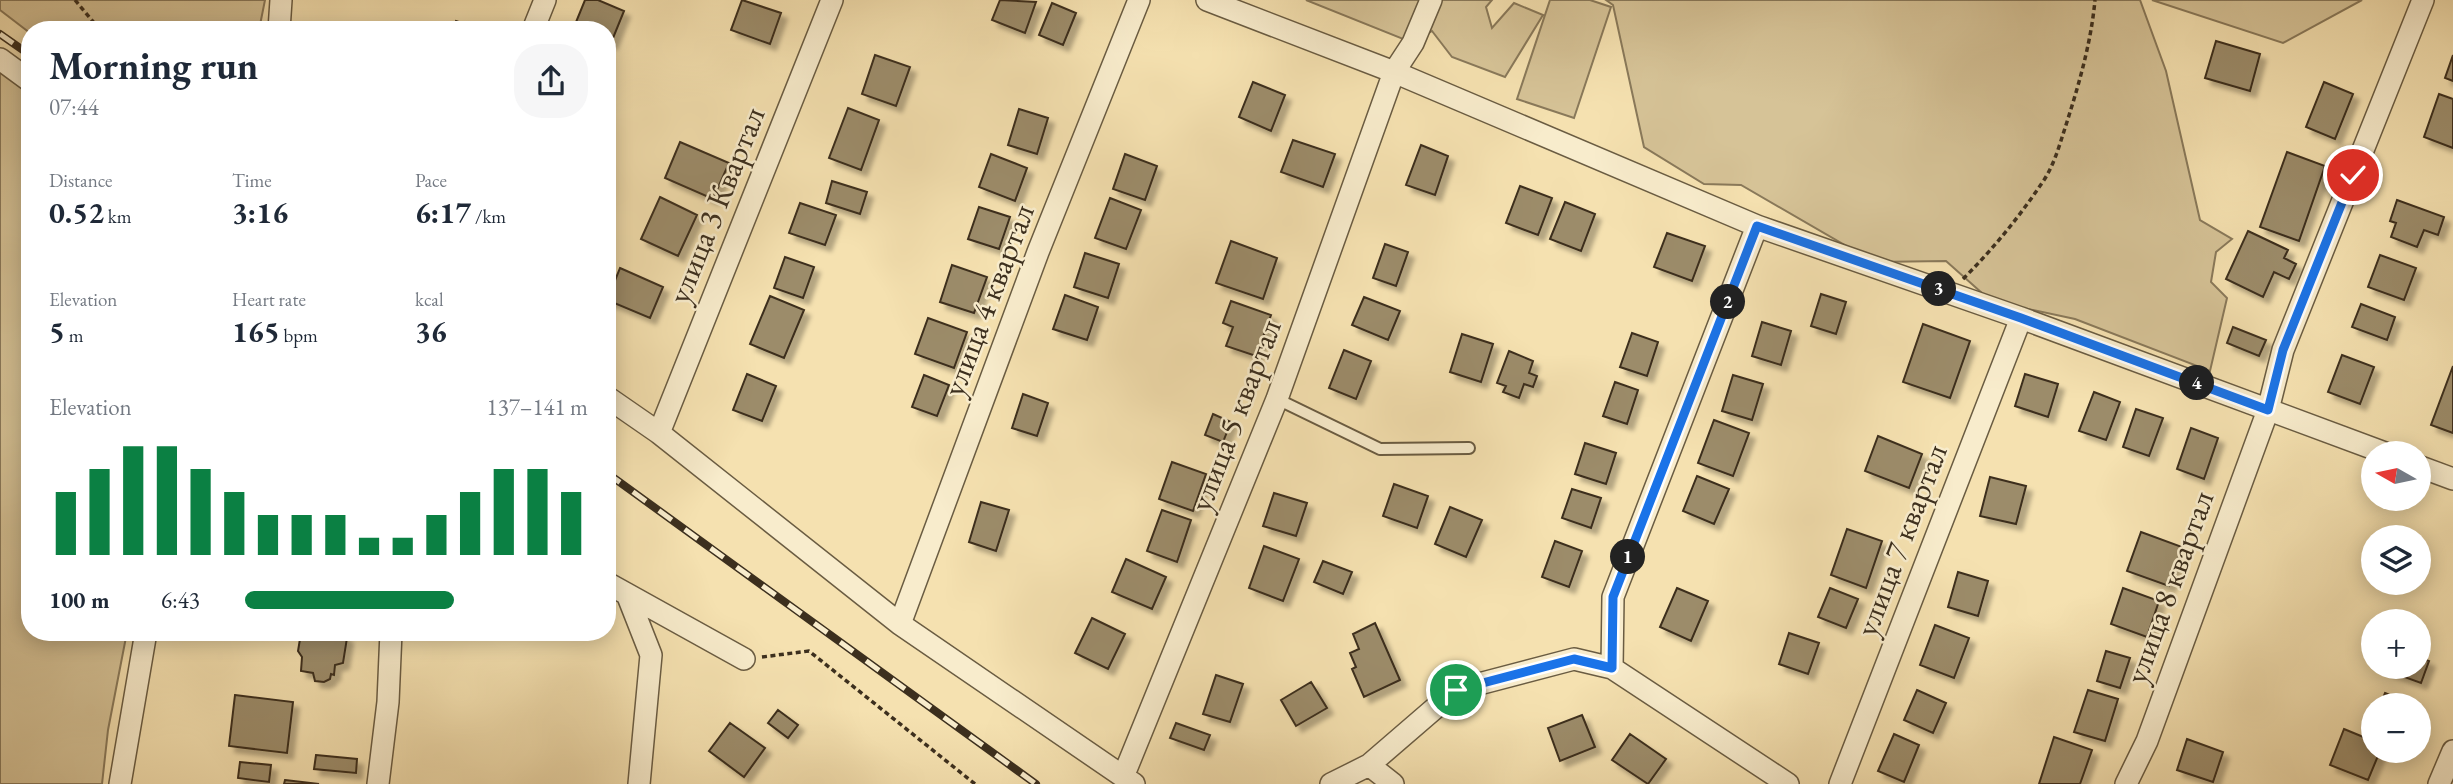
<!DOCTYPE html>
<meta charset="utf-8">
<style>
:root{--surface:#fff;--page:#f6f6f7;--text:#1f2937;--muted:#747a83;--accent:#0b8043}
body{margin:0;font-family:"EB Garamond",serif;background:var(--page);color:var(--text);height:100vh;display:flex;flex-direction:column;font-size:26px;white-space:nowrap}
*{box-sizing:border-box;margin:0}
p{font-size:23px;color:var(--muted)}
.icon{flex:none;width:38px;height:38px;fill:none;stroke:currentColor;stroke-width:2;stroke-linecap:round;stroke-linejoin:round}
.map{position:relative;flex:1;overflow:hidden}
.details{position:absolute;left:21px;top:21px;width:595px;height:620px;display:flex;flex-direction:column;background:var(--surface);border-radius:28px;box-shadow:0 4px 18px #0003}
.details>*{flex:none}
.needle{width:46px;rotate:279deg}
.controls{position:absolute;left:2361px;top:441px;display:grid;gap:14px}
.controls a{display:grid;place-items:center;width:70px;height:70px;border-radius:50%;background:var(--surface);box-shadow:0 4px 18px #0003;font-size:35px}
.pin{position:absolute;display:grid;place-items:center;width:60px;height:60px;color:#fff;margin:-30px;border:4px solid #fff;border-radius:50%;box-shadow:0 2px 7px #0007}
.km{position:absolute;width:35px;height:35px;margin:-18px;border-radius:50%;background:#222;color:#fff;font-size:19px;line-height:35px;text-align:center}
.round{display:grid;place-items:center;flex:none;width:74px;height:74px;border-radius:28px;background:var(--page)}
.overview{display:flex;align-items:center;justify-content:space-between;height:119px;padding:0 28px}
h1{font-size:38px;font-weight:700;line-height:52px}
.figures{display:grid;grid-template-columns:repeat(3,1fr);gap:10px;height:119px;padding:7px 28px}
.figures div{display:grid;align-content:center}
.figures b{font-size:30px;font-weight:700}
.figures small{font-size:19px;font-weight:400}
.figures p{font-size:19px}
.chart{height:196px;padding:14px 28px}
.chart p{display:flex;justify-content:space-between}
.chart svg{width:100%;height:126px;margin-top:7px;stroke:var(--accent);stroke-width:6}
ul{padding:0 28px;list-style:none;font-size:23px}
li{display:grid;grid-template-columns:112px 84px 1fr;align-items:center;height:52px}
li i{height:18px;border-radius:9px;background:var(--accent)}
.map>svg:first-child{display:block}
.green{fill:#d6c397;stroke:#89795a;stroke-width:2}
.building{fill:#9c8c6a;stroke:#3c2f1e;stroke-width:2;filter:url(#shadow)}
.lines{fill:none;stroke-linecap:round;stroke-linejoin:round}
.lane-casing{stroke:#6a5c42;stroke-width:14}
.street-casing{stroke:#6a5c42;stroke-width:24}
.path{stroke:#3c2f1e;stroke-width:3.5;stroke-dasharray:5 3.5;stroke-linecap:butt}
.lane{stroke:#f8eccc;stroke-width:10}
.street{stroke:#f8eccc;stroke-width:21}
.rail-casing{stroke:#3c2f1e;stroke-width:8}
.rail{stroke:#f8eccc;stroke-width:5;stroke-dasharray:16;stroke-linecap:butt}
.route-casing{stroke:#fff;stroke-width:14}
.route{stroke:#1a73e8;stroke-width:9}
.labels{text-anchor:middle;stroke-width:5;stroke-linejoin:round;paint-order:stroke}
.street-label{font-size:32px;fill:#3c2f1e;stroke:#f8eccc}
</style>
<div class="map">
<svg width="2453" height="784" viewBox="0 0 2453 784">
<defs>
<filter id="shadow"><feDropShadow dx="6" dy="6" stdDeviation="2" flood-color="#0004"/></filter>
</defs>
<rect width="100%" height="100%" fill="#f5e1b0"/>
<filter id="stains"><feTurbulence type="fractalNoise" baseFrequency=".00286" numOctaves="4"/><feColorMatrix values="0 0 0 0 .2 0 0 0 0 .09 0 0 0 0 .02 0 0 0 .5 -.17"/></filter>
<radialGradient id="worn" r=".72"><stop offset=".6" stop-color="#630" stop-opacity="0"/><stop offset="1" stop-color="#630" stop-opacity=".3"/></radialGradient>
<path class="green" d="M0 0H265L259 30H30V33L0 10Z
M1306 0H1492L1486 7 1492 28 1514 3 1543 15 1505 77 1452 57 1432 31 1413 43Z
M1550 0H1590L1611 7 1574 118 1517 99Z
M1606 0H2140L2166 71 2200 220 2232 239 2216 252 2211 282 2227 298 2210 371 2075 319 1991 301 1946 261 1874 262 1741 185 1704 184 1644 147 1613 5Z
M2152 0H2362L2283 43Z
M0 67 30 88V632H127L108 730 102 784H0Z"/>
<path class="building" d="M585 0H598L624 11 611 43 607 41V30H580L574 27Z
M742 0 781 13 770 44 731 30Z
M1000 0 1036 2 1025 33 992 20Z
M1052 3 1076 13 1063 45 1039 35Z
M456 21 481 30H453Z
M2216 41 2260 54 2250 91 2205 78Z
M875 55 910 67 896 106 862 94Z
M2453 55V81L2445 78Z
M1253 82 1285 95 1271 131 1239 117Z
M2324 82 2353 94 2335 139 2306 127Z
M2439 94 2453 99V148L2424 137Z
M848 108 879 120 861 170 829 158Z
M1019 109 1048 118 1037 154 1008 145Z
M1293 140 1335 154 1323 187 1281 172Z
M680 142 729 163 713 199 665 178Z
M1421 145 1448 156 1435 195 1406 185Z
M2287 152 2325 166 2299 241 2260 227Z
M991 154 1027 168 1015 201 979 187Z
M1125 154 1157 166 1145 200 1113 189Z
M832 181 867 192 860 214 826 203Z
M1520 186 1552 198 1538 235 1506 223Z
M660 197 697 215 678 256 641 239Z
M1110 198 1141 210 1126 249 1095 238Z
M2397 200 2444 217 2438 235 2424 230 2417 247 2391 237 2396 223 2390 221Z
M1565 202 1595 214 1581 251 1550 239Z
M800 203 836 215 825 245 789 233Z
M979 207 1010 217 999 249 968 239Z
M2248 231 2288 250 2284 258 2296 264 2289 279 2274 272 2263 297 2226 279Z
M1667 233 1705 246 1692 281 1654 267Z
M1231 241 1277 258 1263 299 1216 283Z
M1385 244 1408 252 1396 286 1373 278Z
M1085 253 1119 264 1108 298 1074 287Z
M2380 255 2416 268 2404 300 2368 287Z
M785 257 814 267 803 298 774 288Z
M952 265 987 277 974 313 940 302Z
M620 268 663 287 650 318 607 300Z
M1821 294 1846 302 1836 334 1811 326Z
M1065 295 1098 307 1087 340 1053 329Z
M770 296 804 310 784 358 750 344Z
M1364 297 1400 311 1388 340 1352 325Z
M1231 301 1271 315 1256 356 1226 346 1233 327 1223 323Z
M2361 304 2395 317 2387 340 2352 327Z
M928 318 967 332 954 368 915 354Z
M1762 322 1791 331 1781 365 1752 356Z
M1923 324 1970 341 1950 398 1903 382Z
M2233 327 2266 340 2259 356 2227 343Z
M1632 333 1658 342 1647 376 1620 367Z
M1462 334 1493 344 1481 382 1450 372Z
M1344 350 1371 361 1356 399 1329 388Z
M1509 351 1533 361 1529 373 1537 376 1533 387 1524 384 1519 398 1503 392 1506 386 1497 383Z
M2342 355 2374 367 2360 404 2328 392Z
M2453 366V433L2431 425Z
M747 374 776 386 762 421 733 410Z
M2025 374 2058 384 2048 417 2015 406Z
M924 375 949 385 937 416 912 407Z
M1733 375 1763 384 1752 420 1722 411Z
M1615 382 1638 390 1627 424 1603 416Z
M2094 392 2120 402 2106 440 2079 431Z
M1023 394 1048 403 1037 436 1012 428Z
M2136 409 2163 418 2149 456 2123 447Z
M1213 414 1231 422 1223 442 1205 435Z
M1714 420 1749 433 1733 476 1698 463Z
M2191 428 2218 438 2204 479 2177 469Z
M1878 436 1922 454 1909 488 1865 471Z
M1585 443 1616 453 1606 484 1575 474Z
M1172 462 1206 474 1193 511 1159 499Z
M1697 476 1729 489 1714 524 1683 511Z
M1990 477 2026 486 2016 524 1980 516Z
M1394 484 1428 496 1417 528 1383 516Z
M1572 489 1601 498 1591 528 1562 518Z
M1274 493 1307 503 1296 536 1263 526Z
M981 502 1009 510 996 551 969 542Z
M1450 507 1482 520 1466 557 1435 544Z
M1162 510 1191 520 1177 562 1147 551Z
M1847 529 1882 541 1866 588 1831 575Z
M2141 532 2182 547 2169 586 2127 571Z
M1555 541 1582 551 1569 587 1542 577Z
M1264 546 1299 559 1283 601 1249 588Z
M1126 559 1166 577 1152 609 1112 592Z
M1323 561 1352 572 1343 594 1314 582Z
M1958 572 1988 581 1978 616 1948 607Z
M1677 588 1708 601 1691 641 1660 627Z
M1830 588 1858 599 1846 628 1818 617Z
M2123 588 2159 601 2147 637 2111 624Z
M1092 618 1125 634 1108 669 1075 653Z
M1375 623 1400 680 1364 697 1352 669 1356 667 1350 653 1359 649 1353 634Z
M1935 625 1969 638 1954 678 1920 665Z
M307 632H340L347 638 343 663 335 665 334 675 331 674 330 679 324 682 315 681 313 673 301 671 302 657 298 651 300 639Z
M1789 633 1819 643 1808 674 1779 664Z
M2106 651 2130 658 2120 688 2097 681Z
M2418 657 2429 661 2421 683 2385 670 2386 667H2418Z
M1216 675 1243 684 1230 722 1203 714Z
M1311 682 1327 708 1296 726 1281 700Z
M1917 690 1946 703 1933 733 1904 720Z
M2088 690 2118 699 2105 741 2074 732Z
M2385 693 2414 705H2380Z
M235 695 293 702 287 753 229 746Z
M778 710 798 725 788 738 768 723Z
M1582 715 1595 747 1560 761 1548 728Z
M730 723 765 748 744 777 709 751Z
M1176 723 1210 735 1204 750 1170 738Z
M2344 729 2373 741V751H2380L2368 780 2330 765Z
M1630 734 1666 759 1648 784 1612 760Z
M1894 734 1919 745 1904 782 1878 771Z
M2054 737 2092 750 2080 784H2039Z
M2187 739 2223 752 2213 782 2177 770Z
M316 755 357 759 356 773 314 769Z
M240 762 271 765 269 782 238 778Z
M285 780 319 784H284Z"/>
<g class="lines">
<g class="lane-casing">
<path id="lane" d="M1277 399 1380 449 1469 448"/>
</g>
<g class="street-casing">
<path id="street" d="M1207 0 1394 72 1757 226 2021 318 2385 453
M279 30 281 0
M533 30 545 0
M0 59 30 81
M607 397 659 433 900 624 1134 784
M659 433 832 0
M2418 466 2453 479
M607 583 744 659
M627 594 651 655 639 784
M900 624 1038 252 1139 0
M1612 668 1613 597 1757 226
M1369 765 1393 784
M1123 777 1277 399 1394 72 1413 43 1431 0
M120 784 146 632
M378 784 388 702 391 632
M1331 784 1369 765 1456 690 1574 659 1612 668 1788 784
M1840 784 2021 318
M2126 784 2147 741 2268 410 2283 350 2423 0
M2439 784 2453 751"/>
</g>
<path class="path" d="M75 0 100 30
M1963 279C1994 248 2020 216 2044 180 2055 163 2060 143 2066 125 2079 84 2091 43 2095 0
M762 657 809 651 975 784"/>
<use href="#lane" class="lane"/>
<use href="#street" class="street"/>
<g class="rail-casing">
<path id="rail" d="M0 34 30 55
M607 473 1036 784"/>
</g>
<use href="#rail" class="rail"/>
</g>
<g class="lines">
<g class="route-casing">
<path id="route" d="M1456 690 1574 659 1612 668 1613 597 1757 226 2021 318 2268 410 2283 350 2353 175"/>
</g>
<use href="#route" class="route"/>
</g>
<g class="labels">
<g class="street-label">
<text transform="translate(716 205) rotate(-68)" y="11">улица 3 Квартал</text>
<text transform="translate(988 300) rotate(-69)" y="11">улица 4 квартал</text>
<text transform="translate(1235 415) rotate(-69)" y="11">улица 5 квартал</text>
<text transform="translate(1901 540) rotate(-69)" y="11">улица 7 квартал</text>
<text transform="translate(2169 587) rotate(-70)" y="11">улица 8 квартал</text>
</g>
</g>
<rect width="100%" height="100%" filter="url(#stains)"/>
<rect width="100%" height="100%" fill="url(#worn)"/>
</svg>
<div class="controls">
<a><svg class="needle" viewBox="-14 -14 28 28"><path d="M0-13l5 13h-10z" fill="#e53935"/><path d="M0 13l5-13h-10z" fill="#747a83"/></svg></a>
<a><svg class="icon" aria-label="layers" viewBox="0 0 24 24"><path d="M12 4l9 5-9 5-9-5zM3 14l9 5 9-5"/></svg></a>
<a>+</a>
<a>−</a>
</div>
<div class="pin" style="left:1456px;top:690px;background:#1e9e55"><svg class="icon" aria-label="arrive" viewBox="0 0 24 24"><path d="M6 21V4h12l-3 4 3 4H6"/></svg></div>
<div class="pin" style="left:2353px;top:175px;background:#d93025"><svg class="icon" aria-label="check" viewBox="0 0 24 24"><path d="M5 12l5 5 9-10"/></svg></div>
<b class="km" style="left:1628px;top:557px">1</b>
<b class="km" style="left:1728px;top:302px">2</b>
<b class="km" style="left:1939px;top:289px">3</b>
<b class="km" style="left:2197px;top:383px">4</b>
<section class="details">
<div class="overview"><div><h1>Morning run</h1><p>07:44</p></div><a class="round"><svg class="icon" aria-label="share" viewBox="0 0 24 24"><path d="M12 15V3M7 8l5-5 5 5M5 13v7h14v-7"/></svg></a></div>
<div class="figures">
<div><p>Distance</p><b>0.52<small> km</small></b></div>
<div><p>Time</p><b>3:16</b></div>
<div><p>Pace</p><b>6:17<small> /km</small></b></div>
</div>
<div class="figures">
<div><p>Elevation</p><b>5<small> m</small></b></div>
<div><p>Heart rate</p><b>165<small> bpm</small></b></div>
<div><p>kcal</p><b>36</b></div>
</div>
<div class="chart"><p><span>Elevation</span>137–141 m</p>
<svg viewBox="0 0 160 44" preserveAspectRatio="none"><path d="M5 44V22M15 44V14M25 44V6M35 44V6M45 44V14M55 44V22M65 44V30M75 44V30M85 44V30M95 44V38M105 44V38M115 44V30M125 44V22M135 44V14M145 44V14M155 44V22"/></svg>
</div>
<ul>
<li><b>100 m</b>6:43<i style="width:61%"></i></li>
</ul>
</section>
</div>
